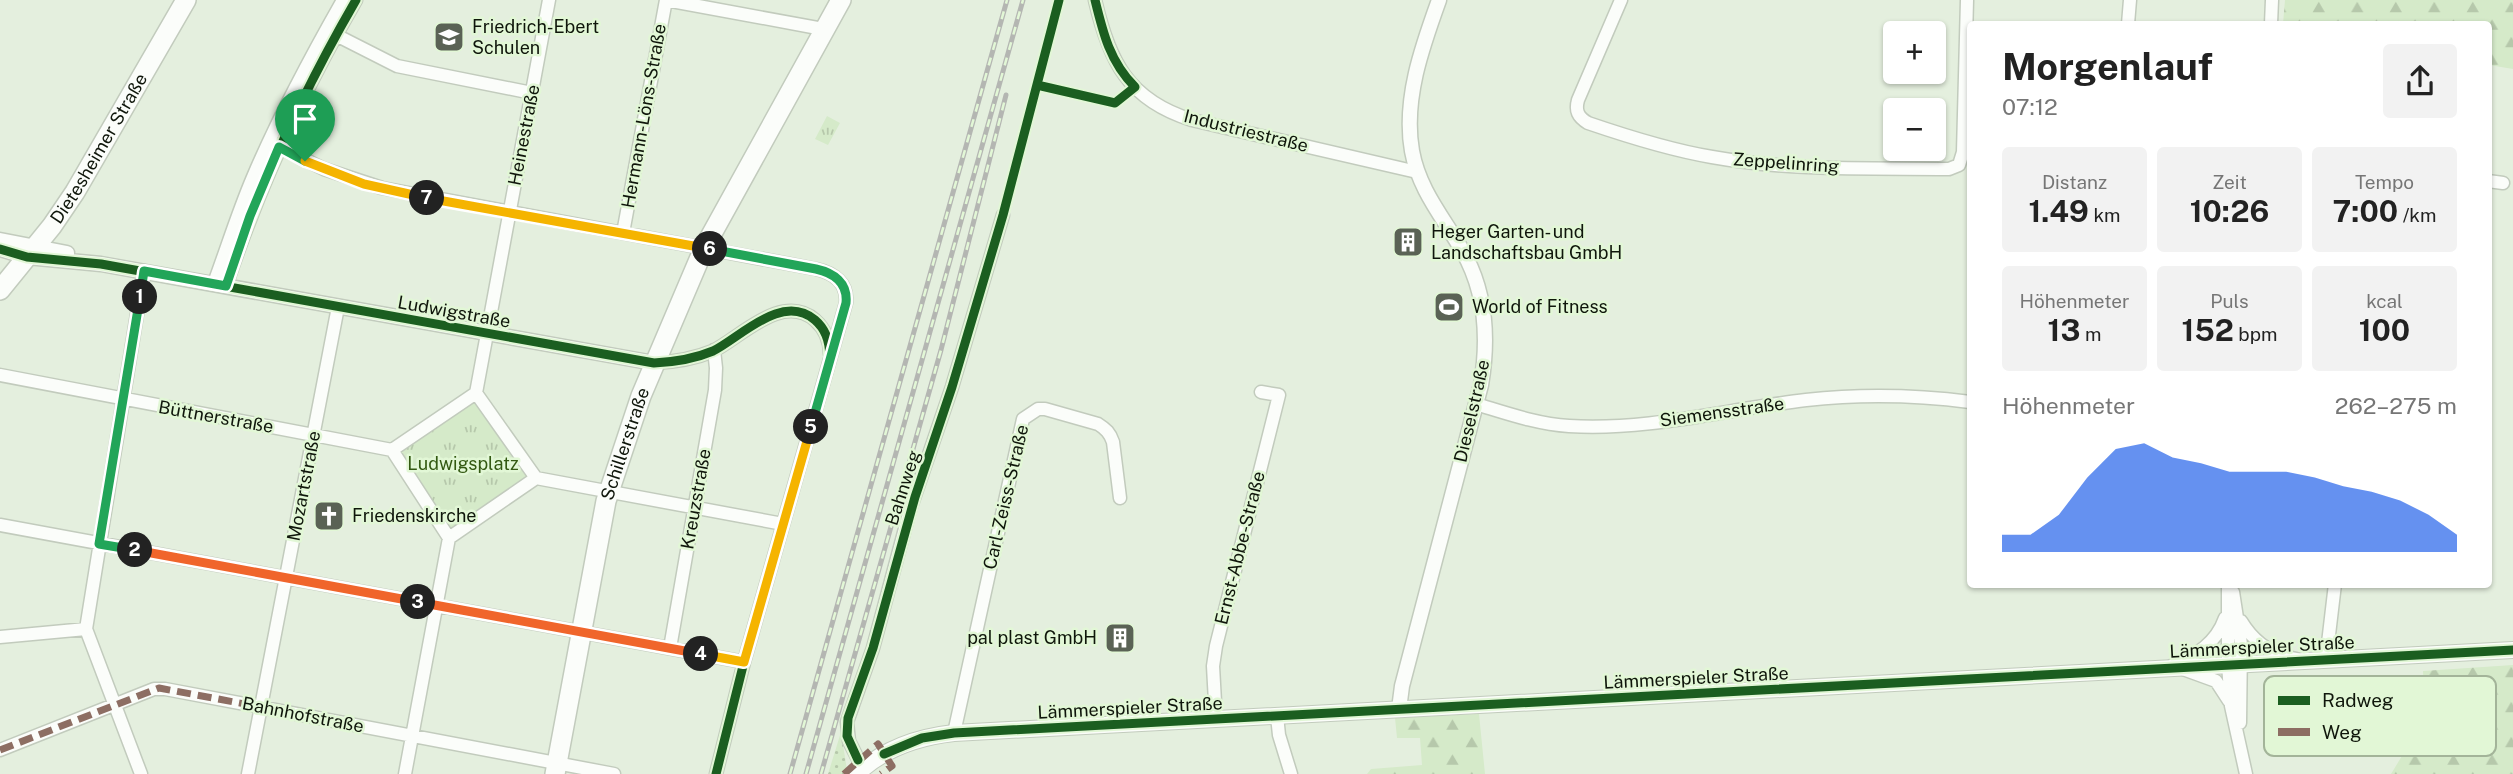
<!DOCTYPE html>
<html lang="de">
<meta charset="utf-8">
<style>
:root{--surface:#fff;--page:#f2f2f2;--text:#222;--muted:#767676;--accent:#2563eb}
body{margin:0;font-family:"Public Sans",sans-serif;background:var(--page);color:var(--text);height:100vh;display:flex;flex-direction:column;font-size:26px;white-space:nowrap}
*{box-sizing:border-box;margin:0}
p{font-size:23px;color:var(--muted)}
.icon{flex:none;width:38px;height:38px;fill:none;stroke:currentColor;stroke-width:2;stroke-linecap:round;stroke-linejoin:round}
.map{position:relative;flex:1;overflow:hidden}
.details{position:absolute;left:1967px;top:21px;width:525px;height:567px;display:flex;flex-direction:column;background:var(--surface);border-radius:7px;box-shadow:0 2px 5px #0004}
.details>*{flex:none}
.controls{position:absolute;left:1883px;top:21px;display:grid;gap:14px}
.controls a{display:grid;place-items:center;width:63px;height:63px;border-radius:7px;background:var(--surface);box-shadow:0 2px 5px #0004;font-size:35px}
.pin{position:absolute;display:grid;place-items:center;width:60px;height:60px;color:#fff;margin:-72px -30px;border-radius:50% 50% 50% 0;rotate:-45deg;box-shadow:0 0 7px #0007}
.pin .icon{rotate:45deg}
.km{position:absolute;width:35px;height:35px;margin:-18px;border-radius:50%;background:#222;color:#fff;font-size:19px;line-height:35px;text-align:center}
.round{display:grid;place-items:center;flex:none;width:74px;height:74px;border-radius:7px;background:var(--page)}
.headline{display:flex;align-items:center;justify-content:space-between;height:119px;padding:0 35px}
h1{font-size:38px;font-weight:700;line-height:52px}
.figures{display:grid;grid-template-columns:repeat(3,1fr);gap:10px;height:119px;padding:7px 35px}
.figures div{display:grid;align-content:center;border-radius:7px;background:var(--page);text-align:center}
.figures b{font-size:30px;font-weight:700}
.figures small{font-size:19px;font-weight:400}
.figures p{font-size:19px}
.chart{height:196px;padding:14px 35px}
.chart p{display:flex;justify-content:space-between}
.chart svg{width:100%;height:126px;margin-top:7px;fill:var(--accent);opacity:.7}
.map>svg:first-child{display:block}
.grass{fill:url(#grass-dots)}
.forest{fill:url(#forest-firs)}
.park{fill:url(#park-tufts)}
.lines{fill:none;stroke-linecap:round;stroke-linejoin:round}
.minor-casing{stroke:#c2cbbd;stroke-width:15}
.tertiary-casing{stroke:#c2cbbd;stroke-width:17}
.secondary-casing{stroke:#c2cbbd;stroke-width:18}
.primary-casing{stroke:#c2cbbd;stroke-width:22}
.minor{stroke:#fbfdfa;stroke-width:12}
.tertiary{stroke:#fbfdfa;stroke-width:14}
.secondary{stroke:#fbfdfa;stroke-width:16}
.primary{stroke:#fbfdfa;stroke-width:19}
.rail-casing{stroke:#b4b6b2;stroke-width:5}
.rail{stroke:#e2f7d6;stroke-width:2.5;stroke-dasharray:8;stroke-linecap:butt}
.quiet{stroke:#8d6e63;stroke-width:7;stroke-dasharray:14 7;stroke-linecap:butt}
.cycleway-casing{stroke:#e2f7d6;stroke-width:13}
.cycleway{stroke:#1b5e20;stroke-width:9}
.split-1-casing{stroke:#fff;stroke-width:14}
.split-2-casing{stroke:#fff;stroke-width:14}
.split-3-casing{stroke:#fff;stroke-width:14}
.split-4-casing{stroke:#fff;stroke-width:14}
.split-5-casing{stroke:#fff;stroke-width:14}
.split-6-casing{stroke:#fff;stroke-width:14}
.split-7-casing{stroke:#fff;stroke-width:14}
.split-8-casing{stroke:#fff;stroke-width:14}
.split-1{stroke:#22a559;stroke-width:9}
.split-2{stroke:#22a559;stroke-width:9}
.split-3{stroke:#f0652b;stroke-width:9}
.split-4{stroke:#f0652b;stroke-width:9}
.split-5{stroke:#f5b400;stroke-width:9}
.split-6{stroke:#22a559;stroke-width:9}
.split-7{stroke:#f5b400;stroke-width:9}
.split-8{stroke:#f5b400;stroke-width:9}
.labels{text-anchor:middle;stroke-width:5;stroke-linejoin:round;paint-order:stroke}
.poi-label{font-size:18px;fill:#0f160b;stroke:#e2f7d6;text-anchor:start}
.street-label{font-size:18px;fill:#0f160b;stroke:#e2f7d6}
.park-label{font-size:18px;fill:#335912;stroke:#e2f7d6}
.key{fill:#e2f7d6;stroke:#a3b499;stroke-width:2}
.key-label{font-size:19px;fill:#0f160b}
</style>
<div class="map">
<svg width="2513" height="774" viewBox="0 0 2513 774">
<defs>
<pattern id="grass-dots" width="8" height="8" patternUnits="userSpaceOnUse" patternTransform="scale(1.75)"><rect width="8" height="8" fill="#d5eac9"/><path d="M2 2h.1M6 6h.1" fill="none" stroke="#b6c8ab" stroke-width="1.8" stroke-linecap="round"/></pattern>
<pattern id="forest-firs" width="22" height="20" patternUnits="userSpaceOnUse" patternTransform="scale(1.75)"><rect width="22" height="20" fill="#d5eac9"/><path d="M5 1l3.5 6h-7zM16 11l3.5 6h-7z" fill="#b6c8ab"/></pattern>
<pattern id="park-tufts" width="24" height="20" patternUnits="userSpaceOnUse" patternTransform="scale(1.75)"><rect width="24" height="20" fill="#d5eac9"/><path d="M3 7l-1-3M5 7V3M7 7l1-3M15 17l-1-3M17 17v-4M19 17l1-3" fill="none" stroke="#b6c8ab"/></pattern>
</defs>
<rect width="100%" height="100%" fill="#e4efde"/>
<path class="grass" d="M841 732 847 770 853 769 849 774H828Z"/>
<path class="forest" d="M2285 0H2513V69L2489 65 2488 24H2283Z
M2513 665V774H2391L2408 746 2413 722 2425 717 2423 671Z
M1479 714 1485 774H1367L1371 769 1422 765 1420 738H1397L1395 718Z"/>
<path class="park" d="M827 116 840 123 828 145 815 139Z
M475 398 529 476 451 531 396 451Z"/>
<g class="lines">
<g class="minor-casing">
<path id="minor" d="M666 0 823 29
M1095 0C1109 61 1128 100 1192 120L1417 172
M1621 0 1578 100C1575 111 1578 117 1588 123 1629 137 1670 150 1712 157 1790 171 1870 168 1949 169L1959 165 1963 152 1967 0
M2128 24 2130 0
M2271 24 2272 0
M330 32 397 66 532 93
M269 142 324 169 382 188 816 269C834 273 848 283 846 303L744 662 716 774
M2488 181 2503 183
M623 233 666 0
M214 283C227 248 238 212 253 177 279 116 310 58 343 0
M226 286C260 184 302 93 356 0
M654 363C674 362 694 359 713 351 741 337 782 292 815 320 825 329 830 342 830 354
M0 375 392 450
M476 393 536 478 449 538 392 450Z
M476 393 549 0
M1476 404C1506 413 1537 424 1569 426 1649 431 1727 409 1806 400 1861 394 1915 395 1970 402
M536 478 783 524
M0 525 744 662
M2228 584V664L2231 706 2246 774
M2233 592 2241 644 2240 723
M2241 621C2253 641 2272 655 2296 659
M0 637 86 629
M670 648 715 390 716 368 714 350
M2326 660 2335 584
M2173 665C2196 655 2216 644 2225 618
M2183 669 2216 681 2229 701
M1277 716 1279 735 1291 774
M1216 720 1213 666 1216 646 1279 395 1261 392
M954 733 1023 419 1038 409H1045L1098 424C1106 429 1110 433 1113 442L1120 498
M0 750 154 689H165L614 774
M863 769 849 741 847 722 873 648 910 510 952 387 1003 215
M141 774 86 629 144 271
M248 774 338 307
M405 774 449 538"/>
</g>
<g class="tertiary-casing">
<path id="tertiary" d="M0 240 67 253
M0 249 27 257 101 264 654 363
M1399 709 1402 686 1481 385C1489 338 1486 291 1462 250 1443 217 1419 190 1412 151 1403 100 1422 47 1439 0"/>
</g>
<g class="secondary-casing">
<path id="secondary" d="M857 774C884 748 918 737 954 733L2513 650"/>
</g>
<g class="primary-casing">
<g id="primary">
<path id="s1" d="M0 290 52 226 75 192 186 0"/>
<path id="s2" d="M555 774 606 501 641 396 704 248 841 0"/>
</g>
</g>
<use href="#minor" class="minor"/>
<use href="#tertiary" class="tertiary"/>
<use href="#secondary" class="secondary"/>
<use href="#primary" class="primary"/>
<g class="rail-casing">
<path id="rail" d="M790 774 1007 0
M806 774 1023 0
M821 774 941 350 1006 95"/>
</g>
<use href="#rail" class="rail"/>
<path class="quiet" d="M0 750 159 688 261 707
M844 774 878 744 892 766 881 774"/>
<g class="cycleway-casing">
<path id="cycleway" d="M1037 85 1115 103 1135 87C1110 62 1103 33 1095 0
M0 249 27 257 101 264 654 363C674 362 694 359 713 351 741 337 782 292 815 320 829 332 831 349 829 365L744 662 716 774
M226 286C260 184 302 93 356 0
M884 754 922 738 954 733 2513 650
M858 760 847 736 848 718 873 648 915 497 952 387 1003 215 1059 0"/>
</g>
<use href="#cycleway" class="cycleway"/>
</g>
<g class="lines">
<g class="split-1-casing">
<path id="split-1" d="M140 297 144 271 226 286 250 216 279 147 305 161"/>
</g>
<g class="split-2-casing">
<path id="split-2" d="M135 550 99 544 140 297"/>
</g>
<g class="split-3-casing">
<path id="split-3" d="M135 550 418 602"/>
</g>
<g class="split-4-casing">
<path id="split-4" d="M418 602 701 654"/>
</g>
<g class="split-5-casing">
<path id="split-5" d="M701 654 744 662 811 427"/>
</g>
<g class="split-6-casing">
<path id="split-6" d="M710 249 816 269C834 273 848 283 846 303L811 427"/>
</g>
<g class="split-7-casing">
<path id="split-7" d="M427 198 710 249"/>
</g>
<g class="split-8-casing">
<path id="split-8" d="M305 161 364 184 427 198"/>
</g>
<use href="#split-1" class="split-1"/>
<use href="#split-2" class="split-2"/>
<use href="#split-3" class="split-3"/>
<use href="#split-4" class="split-4"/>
<use href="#split-5" class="split-5"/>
<use href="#split-6" class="split-6"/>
<use href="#split-7" class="split-7"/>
<use href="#split-8" class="split-8"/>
</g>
<defs>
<g id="school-square" transform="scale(1.575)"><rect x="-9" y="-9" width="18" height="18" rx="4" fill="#5a6255" stroke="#e2f7d6"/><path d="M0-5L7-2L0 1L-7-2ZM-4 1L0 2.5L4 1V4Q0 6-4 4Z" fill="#fff"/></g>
<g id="building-square" transform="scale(1.575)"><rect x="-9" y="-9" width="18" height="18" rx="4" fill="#5a6255" stroke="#e2f7d6"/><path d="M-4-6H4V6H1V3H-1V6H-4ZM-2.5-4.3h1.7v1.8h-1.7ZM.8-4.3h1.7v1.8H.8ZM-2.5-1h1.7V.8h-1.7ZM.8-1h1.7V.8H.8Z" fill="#fff"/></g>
<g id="stadium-square" transform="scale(1.575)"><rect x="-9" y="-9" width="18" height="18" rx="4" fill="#5a6255" stroke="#e2f7d6"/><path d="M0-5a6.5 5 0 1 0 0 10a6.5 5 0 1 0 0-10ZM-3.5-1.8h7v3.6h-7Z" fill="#fff"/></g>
<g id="church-square" transform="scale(1.575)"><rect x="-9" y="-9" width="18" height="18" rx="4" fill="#5a6255" stroke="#e2f7d6"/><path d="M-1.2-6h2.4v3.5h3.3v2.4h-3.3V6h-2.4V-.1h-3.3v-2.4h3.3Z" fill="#fff"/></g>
</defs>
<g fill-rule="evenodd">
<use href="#school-square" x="449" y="37"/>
<use href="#building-square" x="1408" y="242"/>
<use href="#stadium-square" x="1449" y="307"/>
<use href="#church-square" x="329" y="516"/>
<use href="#building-square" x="1120" y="638"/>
</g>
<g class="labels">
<g class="poi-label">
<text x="472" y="33">Friedrich-Ebert<tspan x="472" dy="21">Schulen</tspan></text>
<text x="1431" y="238">Heger Garten- und<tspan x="1431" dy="21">Landschaftsbau GmbH</tspan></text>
<text x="1472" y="313">World of Fitness</text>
<text x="352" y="522">Friedenskirche</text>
<text x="1097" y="644" text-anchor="end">pal plast GmbH</text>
</g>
<g class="street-label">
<text transform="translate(644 116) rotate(-80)" y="6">Hermann-Löns-Straße</text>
<text transform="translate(1246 131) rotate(14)" y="6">Industriestraße</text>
<text transform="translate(524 135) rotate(-79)" y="6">Heinestraße</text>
<text dy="6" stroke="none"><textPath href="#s1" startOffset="173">Dietesheimer Straße</textPath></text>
<text transform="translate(1786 163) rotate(4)" y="6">Zeppelinring</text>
<text transform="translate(454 312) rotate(10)" y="6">Ludwigstraße</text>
<text transform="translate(1472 411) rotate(-77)" y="6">Dieselstraße</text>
<text transform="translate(1722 412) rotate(-8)" y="6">Siemensstraße</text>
<text transform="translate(216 417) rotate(10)" y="6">Büttnerstraße</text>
<text dy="6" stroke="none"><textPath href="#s2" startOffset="338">Schillerstraße</textPath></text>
<text transform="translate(304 486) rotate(-79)" y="6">Mozartstraße</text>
<text transform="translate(903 488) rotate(-72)" y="6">Bahnweg</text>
<text transform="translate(1006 497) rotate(-77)" y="6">Carl-Zeiss-Straße</text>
<text transform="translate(696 499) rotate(-80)" y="6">Kreuzstraße</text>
<text transform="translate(1240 548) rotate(-76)" y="6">Ernst-Abbe-Straße</text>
<text transform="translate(2262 647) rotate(-3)" y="6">Lämmerspieler Straße</text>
<text transform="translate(1696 678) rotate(-3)" y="6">Lämmerspieler Straße</text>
<text transform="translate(1130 708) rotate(-3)" y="6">Lämmerspieler Straße</text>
<text transform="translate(303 715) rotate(11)" y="6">Bahnhofstraße</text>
</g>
<g class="park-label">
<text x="463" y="470">Ludwigsplatz</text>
</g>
</g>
<rect x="2264" y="676" width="232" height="80" rx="10" class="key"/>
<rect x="2278" y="696" width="32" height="9" fill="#1b5e20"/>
<rect x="2278" y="728" width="32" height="8" fill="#8d6e63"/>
<g class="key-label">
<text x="2322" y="707">Radweg</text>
<text x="2322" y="739">Weg</text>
</g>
</svg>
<div class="controls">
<a>+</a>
<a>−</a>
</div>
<div class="pin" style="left:305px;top:161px;background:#1e9e55"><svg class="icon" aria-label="arrive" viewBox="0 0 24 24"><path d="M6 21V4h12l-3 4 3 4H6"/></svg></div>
<b class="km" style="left:140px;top:297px">1</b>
<b class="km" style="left:135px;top:550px">2</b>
<b class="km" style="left:418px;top:602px">3</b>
<b class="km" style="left:701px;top:654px">4</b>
<b class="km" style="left:811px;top:427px">5</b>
<b class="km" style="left:710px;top:249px">6</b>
<b class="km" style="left:427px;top:198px">7</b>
<section class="details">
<div class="headline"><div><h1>Morgenlauf</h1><p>07:12</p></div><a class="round"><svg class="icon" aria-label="share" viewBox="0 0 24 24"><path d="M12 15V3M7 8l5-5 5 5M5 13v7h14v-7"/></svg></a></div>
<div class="figures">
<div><p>Distanz</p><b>1.49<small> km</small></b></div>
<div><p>Zeit</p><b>10:26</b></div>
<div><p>Tempo</p><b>7:00<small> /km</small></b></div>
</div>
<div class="figures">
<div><p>Höhenmeter</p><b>13<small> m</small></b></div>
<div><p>Puls</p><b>152<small> bpm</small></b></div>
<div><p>kcal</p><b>100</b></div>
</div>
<div class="chart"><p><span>Höhenmeter</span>262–275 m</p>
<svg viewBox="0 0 160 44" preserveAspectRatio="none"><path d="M0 44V38L10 38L20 31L30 18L40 8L50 6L60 11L70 13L80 16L90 16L100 16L110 18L120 21L130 23L140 26L150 31L160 38V44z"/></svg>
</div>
</section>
</div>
